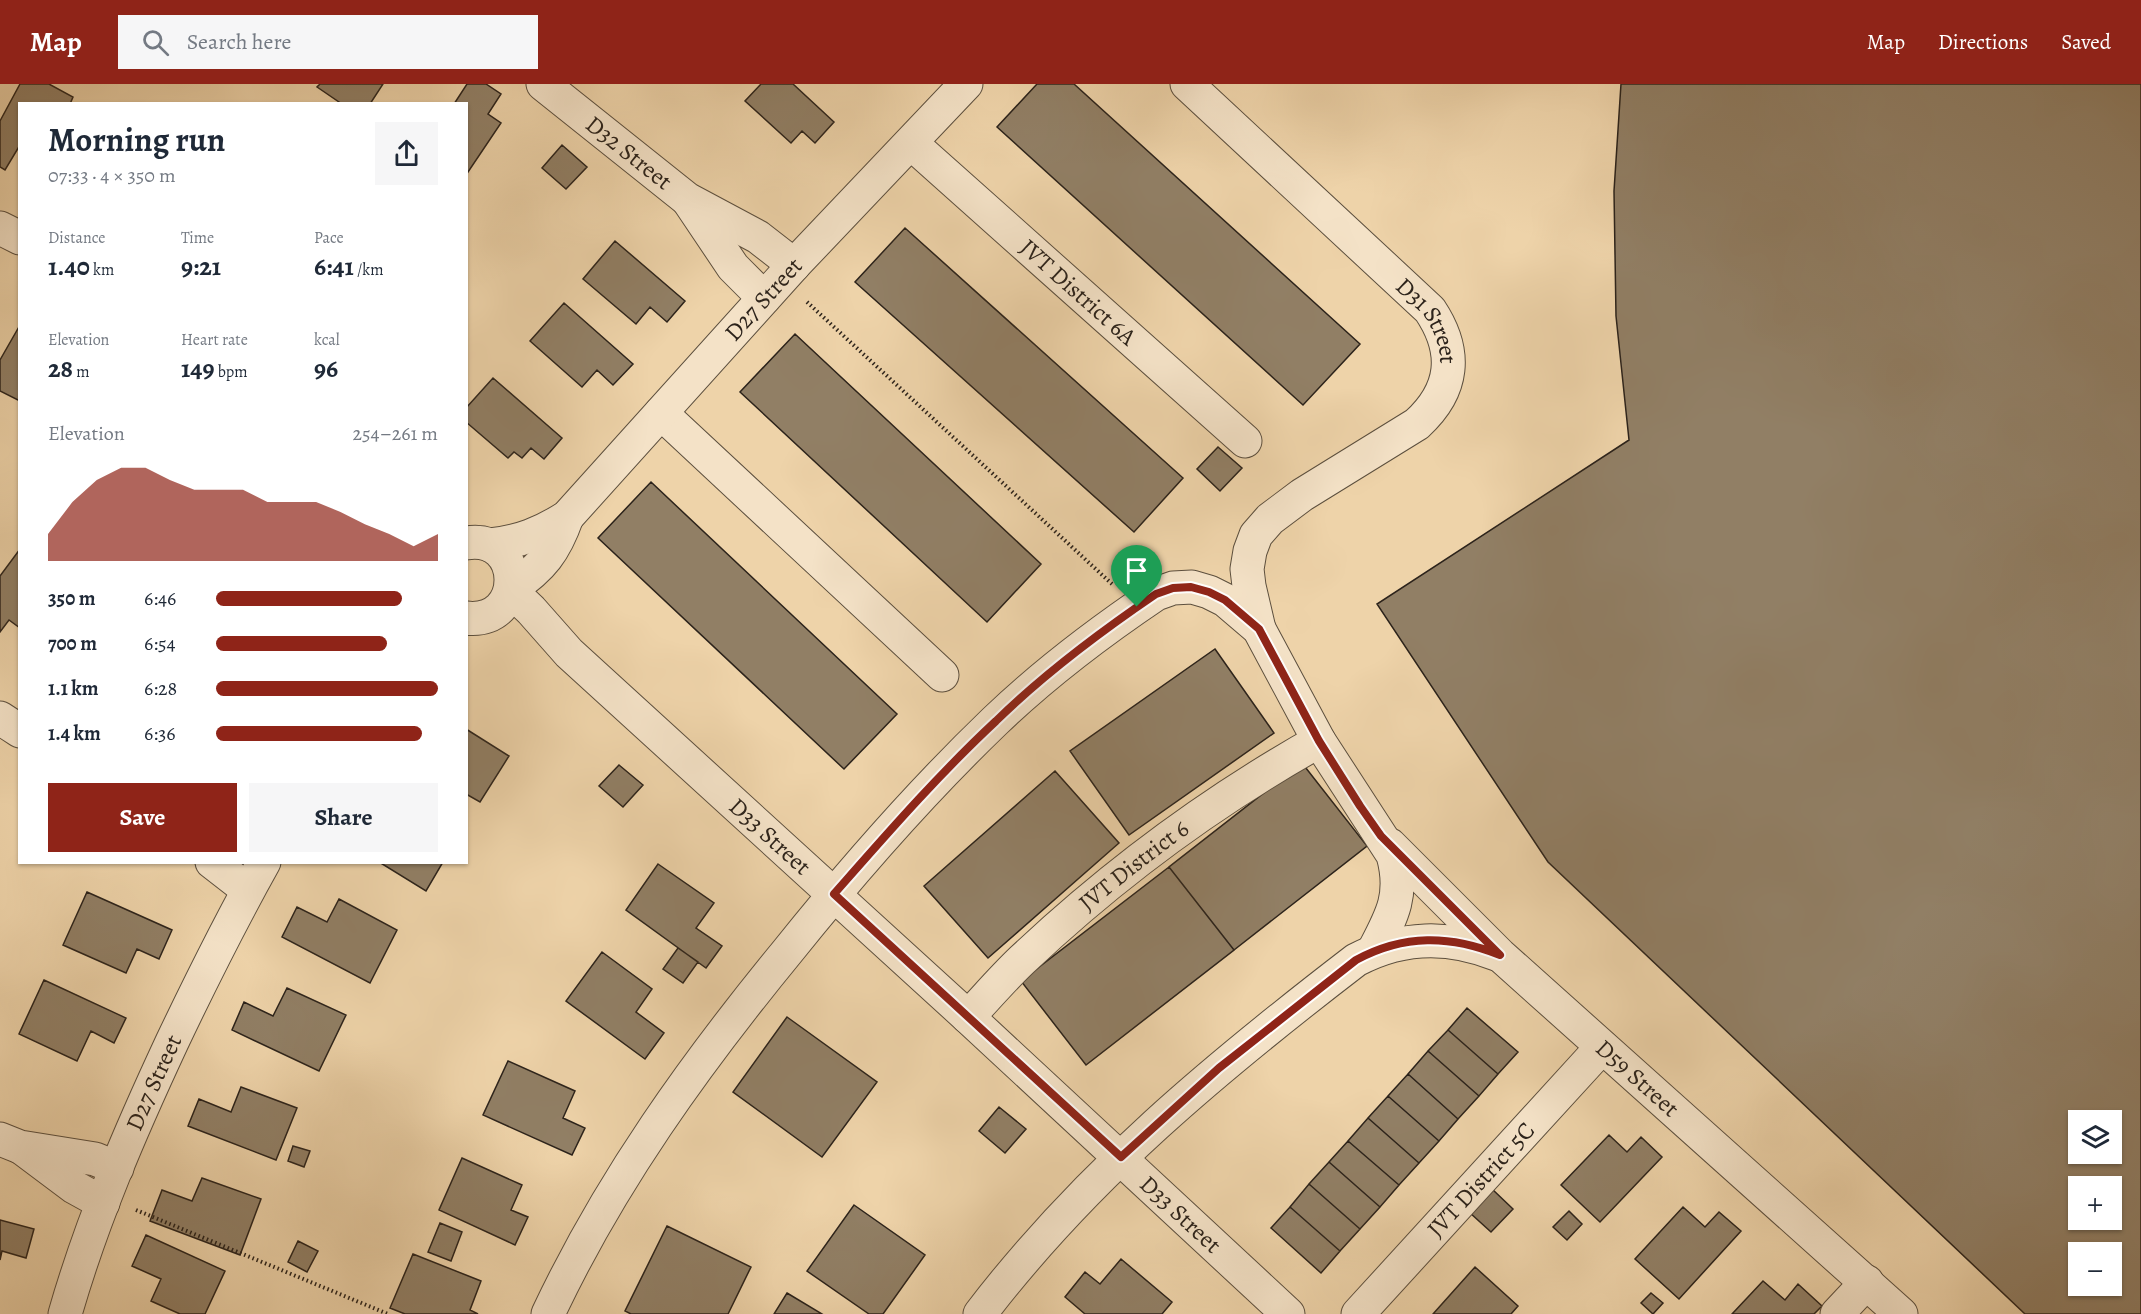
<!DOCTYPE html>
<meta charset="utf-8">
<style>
:root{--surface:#fff;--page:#f6f6f7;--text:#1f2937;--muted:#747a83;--accent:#8f2418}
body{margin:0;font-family:Alegreya,serif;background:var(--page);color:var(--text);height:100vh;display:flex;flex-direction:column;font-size:22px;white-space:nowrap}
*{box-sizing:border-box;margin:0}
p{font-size:20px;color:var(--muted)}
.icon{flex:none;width:33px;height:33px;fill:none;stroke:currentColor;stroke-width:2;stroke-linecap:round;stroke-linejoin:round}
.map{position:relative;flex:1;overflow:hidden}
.details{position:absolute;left:18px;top:18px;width:450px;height:762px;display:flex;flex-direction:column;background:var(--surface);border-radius:0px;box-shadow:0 2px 4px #0004}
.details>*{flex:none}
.buttons{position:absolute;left:2068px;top:1026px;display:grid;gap:12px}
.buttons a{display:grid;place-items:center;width:54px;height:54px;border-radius:0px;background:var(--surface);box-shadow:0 2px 4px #0004;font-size:30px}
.pin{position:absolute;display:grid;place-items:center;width:51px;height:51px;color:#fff;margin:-62px -26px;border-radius:50% 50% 50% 0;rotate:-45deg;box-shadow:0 0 6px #0007}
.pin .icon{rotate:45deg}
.round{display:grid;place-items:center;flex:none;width:63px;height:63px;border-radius:0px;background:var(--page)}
.summary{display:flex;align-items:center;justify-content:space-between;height:102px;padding:0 30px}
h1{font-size:33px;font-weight:700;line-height:45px}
.stats{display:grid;grid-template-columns:repeat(3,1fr);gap:9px;height:102px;padding:6px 30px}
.stats div{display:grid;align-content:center}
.stats b{font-size:26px;font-weight:700}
.stats small{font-size:16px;font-weight:400}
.stats p{font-size:16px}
.chart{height:168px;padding:12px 30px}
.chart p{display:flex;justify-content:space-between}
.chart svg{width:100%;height:108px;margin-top:6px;fill:var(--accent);opacity:.7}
.button{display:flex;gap:12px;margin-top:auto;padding:12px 30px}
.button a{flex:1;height:69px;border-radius:0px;background:var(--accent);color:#fff;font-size:24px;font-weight:700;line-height:69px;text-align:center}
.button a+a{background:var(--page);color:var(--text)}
ul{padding:0 30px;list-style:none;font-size:20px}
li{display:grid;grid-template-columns:96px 72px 1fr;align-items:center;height:45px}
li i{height:15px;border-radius:8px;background:var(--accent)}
header{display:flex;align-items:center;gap:36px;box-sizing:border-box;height:84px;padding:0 30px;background:var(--accent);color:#fff}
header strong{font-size:28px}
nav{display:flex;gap:33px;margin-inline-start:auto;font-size:21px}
.search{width:420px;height:54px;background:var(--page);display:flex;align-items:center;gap:15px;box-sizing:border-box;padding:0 21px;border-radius:0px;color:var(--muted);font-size:22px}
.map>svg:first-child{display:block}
.building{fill:#917f65;stroke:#2c231b;stroke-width:1.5;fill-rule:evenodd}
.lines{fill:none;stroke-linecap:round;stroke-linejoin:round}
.minor-casing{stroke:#5c4f3e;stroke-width:35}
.path{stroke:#2c231b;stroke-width:4;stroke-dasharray:1.5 3;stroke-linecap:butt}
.minor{stroke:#f4e2c7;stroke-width:33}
.route-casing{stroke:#fff;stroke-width:12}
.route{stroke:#8f2418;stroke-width:8}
.labels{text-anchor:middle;stroke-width:6;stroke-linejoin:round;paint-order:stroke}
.street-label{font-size:24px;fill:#2c231b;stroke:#f4e2c7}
</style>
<header>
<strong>Map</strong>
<div class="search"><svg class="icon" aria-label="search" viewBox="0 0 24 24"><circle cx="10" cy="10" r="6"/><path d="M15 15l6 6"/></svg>Search here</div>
<nav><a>Map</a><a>Directions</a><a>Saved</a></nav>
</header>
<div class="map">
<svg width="2141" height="1230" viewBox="0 0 2141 1230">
<rect width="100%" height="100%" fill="#eed3a9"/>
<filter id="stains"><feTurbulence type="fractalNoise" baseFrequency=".00333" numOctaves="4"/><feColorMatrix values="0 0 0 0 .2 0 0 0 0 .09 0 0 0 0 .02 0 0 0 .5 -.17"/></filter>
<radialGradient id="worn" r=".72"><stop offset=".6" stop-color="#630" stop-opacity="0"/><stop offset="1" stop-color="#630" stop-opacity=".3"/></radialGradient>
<path class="building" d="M20 0H49L73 13 70 20H20V61L5 86 0 83V37Z
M320 0H383L370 20H342L317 3Z
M467 0H486L501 10 488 30 501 39 466 91V20H454Z
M761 0H793L834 38 815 59 802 47 791 59 745 17Z
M1037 0H1074L1360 260 1303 321 997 43Z
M1621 0H2141V1230H2025L1548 778 1377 520 1629 356 1616 232 1614 107ZM2079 1036H2112V1070H2079ZM2079 1102H2112V1136H2079ZM2079 1168H2112V1202H2079Z
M562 61 587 83 566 105 542 84Z
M905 144 1183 394 1134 448 855 198Z
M615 157 685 217 667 238 650 223 636 240 583 195Z
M564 219 633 280 613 301 597 286 582 303 530 257Z
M20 241V317L0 307V276Z
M795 250 1041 480 987 538 740 308Z
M493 294 562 354 544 375 531 364 522 374 514 368 508 374 466 338V324Z
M1218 363 1242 384 1220 407 1197 385Z
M651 398 897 630 844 685 598 454Z
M20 465V544L9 536 0 548V492Z
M1215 565 1274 649 1129 751 1070 667Z
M466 645 509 672 480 718 466 710Z
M1302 679 1367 762 1234 866 1169 783Z
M619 681 643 701 623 723 599 702Z
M1055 687 1119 759 988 874 924 802Z
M379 778H443L426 807Z
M658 780 714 819 696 844 722 862 706 884 626 826Z
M1169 783 1234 866 1086 981 1021 897Z
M87 808 172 846 159 875 137 865 126 889 63 861Z
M339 815 397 846 370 899 282 853 297 823 327 838Z
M678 864 698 878 683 899 663 885Z
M602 868 652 905 636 928 664 949 645 975 566 917Z
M44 896 126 934 114 959 91 947 77 977 19 950Z
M287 904 346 931 319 987 232 946 244 918 273 932Z
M1467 924 1518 968 1498 990 1448 946Z
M787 933 877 998 822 1073 733 1008Z
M1448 946 1498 990 1479 1012 1428 967Z
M1428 967 1479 1012 1458 1035 1408 990Z
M508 977 575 1007 563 1034 585 1044 572 1071 483 1031Z
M1408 990 1458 1035 1439 1057 1388 1012Z
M241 1003 297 1024 276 1076 188 1042 199 1015 231 1028Z
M1388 1012 1439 1057 1419 1079 1368 1034Z
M999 1023 1026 1045 1005 1069 979 1047Z
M1368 1034 1419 1079 1399 1101 1348 1057Z
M1609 1051 1627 1068 1641 1053 1662 1073 1600 1138 1561 1101Z
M1348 1057 1399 1101 1380 1123 1329 1078Z
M293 1062 310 1067 304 1083 288 1077Z
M462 1074 522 1101 511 1126 528 1133 515 1161 439 1126Z
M1329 1078 1380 1123 1360 1145 1309 1100Z
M202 1094 261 1115 240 1171 150 1137 162 1106 192 1117Z
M1309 1100 1360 1145 1340 1167 1290 1123Z
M1491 1104 1513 1125 1491 1148 1469 1128Z
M854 1121 925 1171 883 1230H869L807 1187Z
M1290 1123 1340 1167 1321 1189 1271 1144Z
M1683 1123 1705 1143 1719 1128 1741 1147 1679 1215 1635 1175Z
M1569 1127 1582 1140 1567 1156 1553 1143Z
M0 1136 34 1145 26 1174 2 1167 0 1176Z
M440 1139 462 1148 451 1177 428 1168Z
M667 1142 751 1183 728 1230H631L625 1227Z
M146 1151 225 1187 205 1230H180L151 1217 161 1195 132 1182Z
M298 1157 318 1167 307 1188 288 1178Z
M413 1170 481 1197 470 1226 478 1230H405L390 1224Z
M1121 1175 1172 1218 1162 1230H1085L1065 1213 1085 1188 1100 1200Z
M1475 1183 1518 1222 1511 1230H1433Z
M1763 1197 1785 1216 1798 1200 1822 1222 1814 1230H1732Z
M787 1209 822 1230H774Z
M1651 1209 1663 1219 1653 1230 1641 1219Z"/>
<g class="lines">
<g class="minor-casing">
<g id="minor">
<path id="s1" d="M543 0 687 115 758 153 794 181"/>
<path id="s2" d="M1187 0 1430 226C1458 268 1454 306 1417 340L1302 411 1270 435 1256 451 1250 467 1247 485 1249 502 1259 545"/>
<path id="s3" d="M911 59 1245 357"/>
<path d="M688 116 733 183 764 214"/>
<path d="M0 144 20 154"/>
<path d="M661 329 942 591"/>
<path d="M466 459C525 449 527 541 466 534"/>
<path id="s4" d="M490 461C519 458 542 449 567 433L794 181 966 0"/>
<path d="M512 504C542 484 555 467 567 433"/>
<path id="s5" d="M511 507 531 526 569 569 968 933 1288 1230"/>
<path d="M0 634 20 647"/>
<path id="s6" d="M1390 761 1500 871 1901 1230"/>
<path d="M212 778 248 806"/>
<path id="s7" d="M968 933C986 914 1003 894 1022 876 1111 792 1212 717 1319 657"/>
<path d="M0 1055 20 1063 95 1075 117 1084"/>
<path d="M22 1064 74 1103 103 1119"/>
<path id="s8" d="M65 1230C92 1136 131 1046 172 958 201 897 231 837 264 778"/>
<path d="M548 1230C610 1098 695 980 787 868 852 787 920 709 995 637 1043 591 1101 547 1156 510L1173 504 1192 503 1209 508 1225 516 1259 545 1319 657 1393 771C1404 811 1392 832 1374 866"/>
<path d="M980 1230C1086 1091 1218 982 1356 876 1401 852 1449 851 1496 870"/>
<path id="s9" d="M1358 1230 1602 963"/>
<path d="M1837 1230 1867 1198"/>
</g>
</g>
<path class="path" d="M807 218 1112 500
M136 1126 388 1230"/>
<use href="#minor" class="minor"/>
</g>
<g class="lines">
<g class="route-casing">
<path id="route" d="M1191 503 1209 508 1225 516 1259 545 1319 657 1360 722 1381 752 1500 871C1450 851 1404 850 1356 876L1219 984 1121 1073 834 810C886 751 938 691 996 637 1044 590 1100 548 1156 510L1173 504Z"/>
</g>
<use href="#route" class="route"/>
</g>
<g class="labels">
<g class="street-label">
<text dy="8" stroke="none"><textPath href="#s1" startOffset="110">D32 Street</textPath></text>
<text dy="8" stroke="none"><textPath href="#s3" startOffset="224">JVT District 6A</textPath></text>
<text dy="8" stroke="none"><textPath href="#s4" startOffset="376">D27 Street</textPath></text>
<text dy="8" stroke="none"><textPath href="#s2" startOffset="340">D31 Street</textPath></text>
<text dy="8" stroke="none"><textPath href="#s5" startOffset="357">D33 Street</textPath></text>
<text dy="8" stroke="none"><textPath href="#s7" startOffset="225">JVT District 6</textPath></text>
<text dy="8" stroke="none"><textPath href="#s6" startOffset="340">D59 Street</textPath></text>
<text dy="8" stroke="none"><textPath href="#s8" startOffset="248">D27 Street</textPath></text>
<text dy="8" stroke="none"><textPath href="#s9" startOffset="182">JVT District 5C</textPath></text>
<text dy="8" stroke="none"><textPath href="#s5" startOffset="915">D33 Street</textPath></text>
</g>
</g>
<rect width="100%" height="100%" filter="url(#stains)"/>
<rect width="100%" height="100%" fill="url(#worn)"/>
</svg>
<div class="buttons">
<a><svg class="icon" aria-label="layers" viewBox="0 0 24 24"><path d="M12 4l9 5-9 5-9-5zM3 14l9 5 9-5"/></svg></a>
<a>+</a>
<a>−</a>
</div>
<div class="pin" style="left:1137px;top:523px;background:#1e9e55"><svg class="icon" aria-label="arrive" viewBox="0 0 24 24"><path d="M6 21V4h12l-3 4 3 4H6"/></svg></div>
<section class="details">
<div class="summary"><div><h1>Morning run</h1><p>07:33 · 4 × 350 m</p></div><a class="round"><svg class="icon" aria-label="share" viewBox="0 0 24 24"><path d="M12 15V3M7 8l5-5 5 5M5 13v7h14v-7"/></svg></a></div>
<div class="stats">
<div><p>Distance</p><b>1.40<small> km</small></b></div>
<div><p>Time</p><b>9:21</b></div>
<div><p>Pace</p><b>6:41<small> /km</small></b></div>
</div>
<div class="stats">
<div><p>Elevation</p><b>28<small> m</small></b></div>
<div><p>Heart rate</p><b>149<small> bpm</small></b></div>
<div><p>kcal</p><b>96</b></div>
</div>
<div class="chart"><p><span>Elevation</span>254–261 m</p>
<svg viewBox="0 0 160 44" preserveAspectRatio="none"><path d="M0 44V33L10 20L20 11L30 6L40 6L50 11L60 15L70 15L80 15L90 20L100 20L110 20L120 24L130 29L140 33L150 38L160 33V44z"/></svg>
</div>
<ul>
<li><b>350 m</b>6:46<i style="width:84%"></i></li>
<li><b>700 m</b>6:54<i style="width:77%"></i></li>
<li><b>1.1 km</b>6:28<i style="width:100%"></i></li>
<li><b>1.4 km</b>6:36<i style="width:93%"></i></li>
</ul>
<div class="button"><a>Save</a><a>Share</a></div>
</section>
</div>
